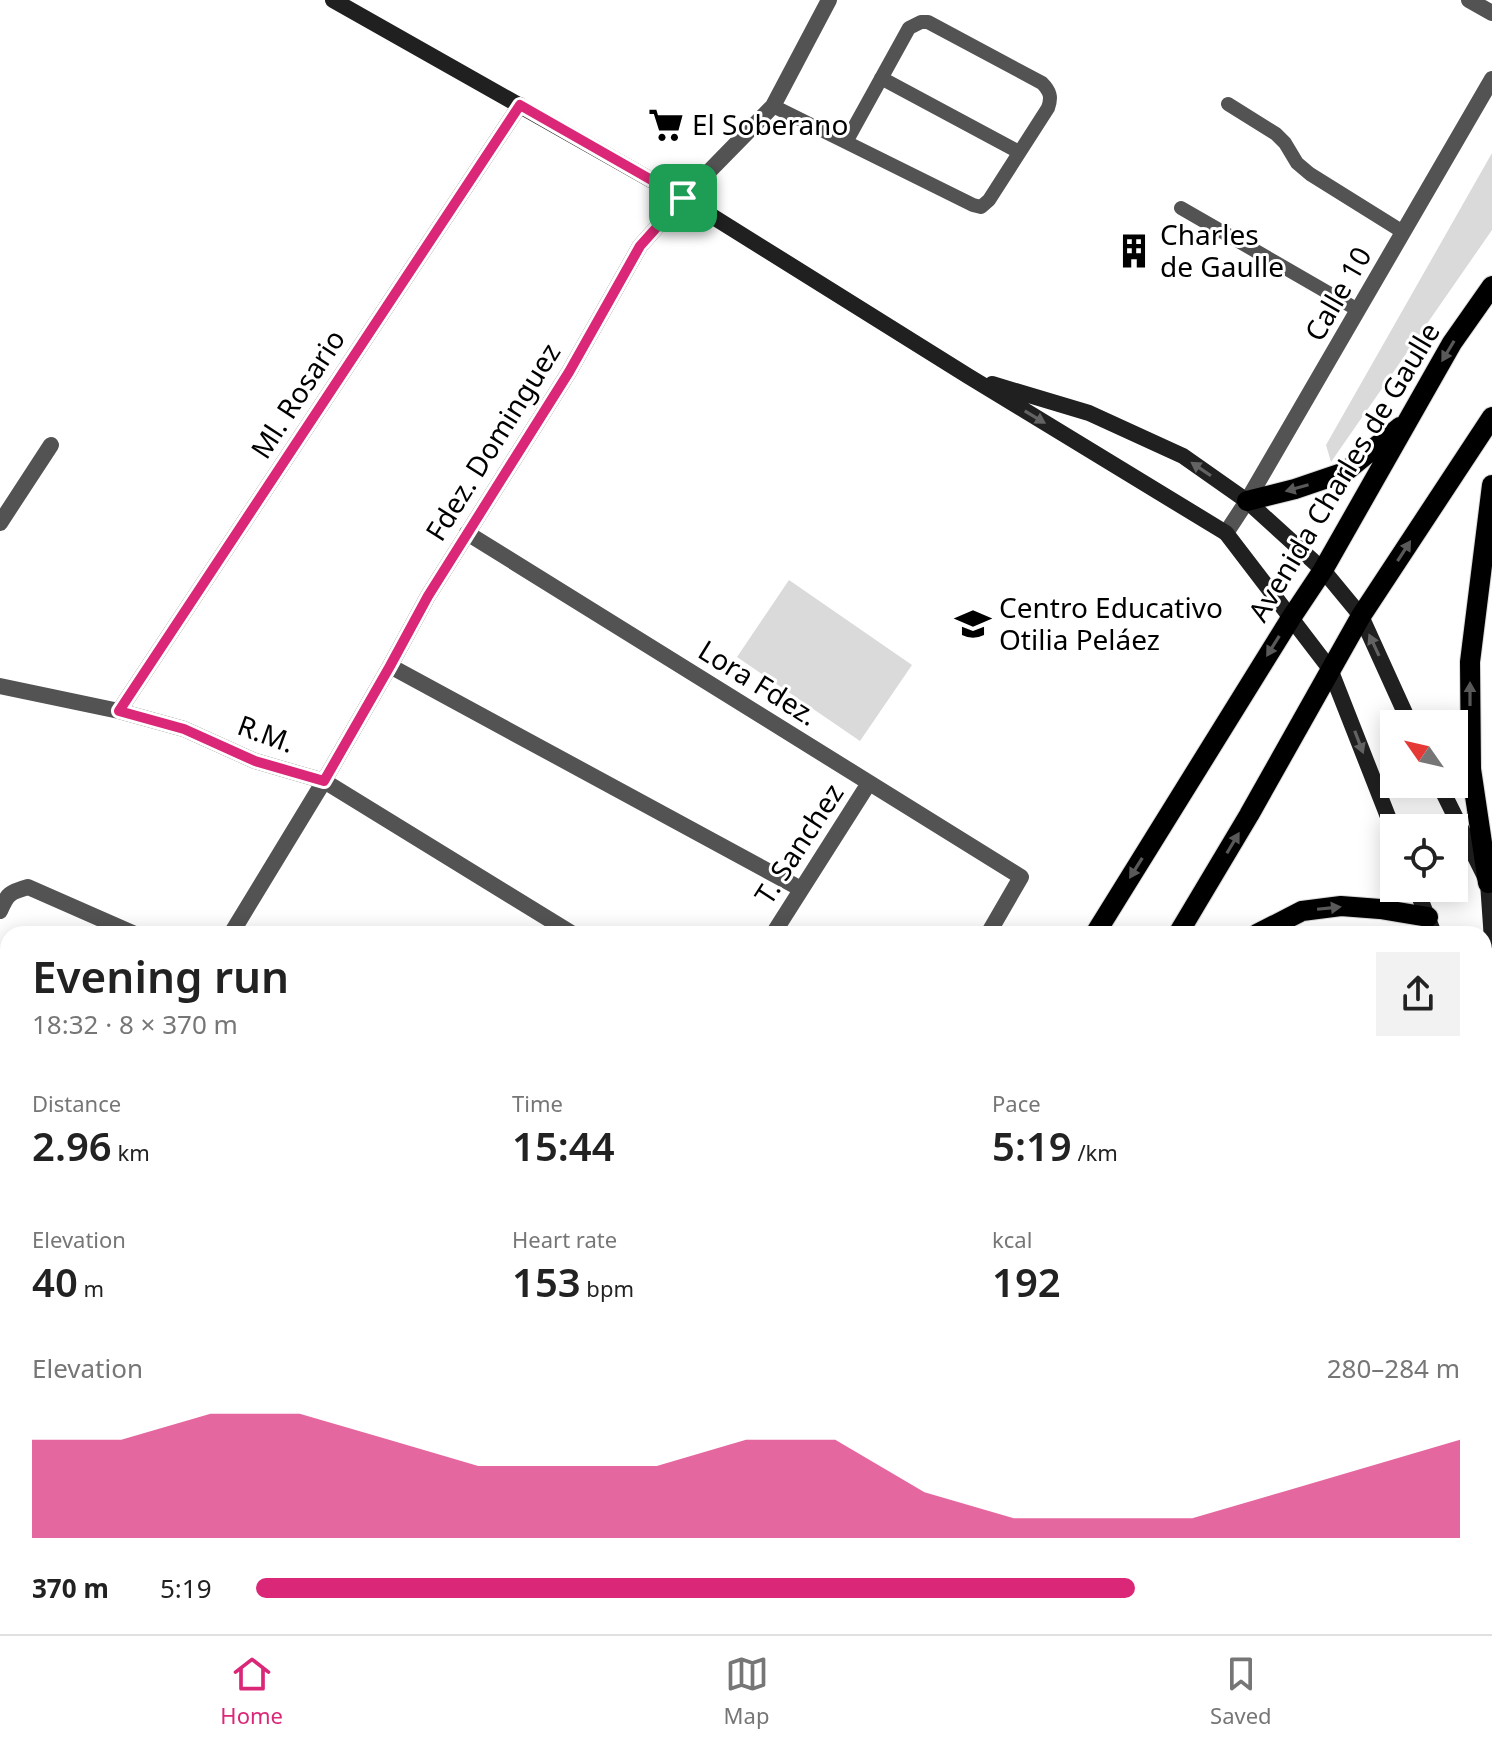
<!DOCTYPE html>
<meta charset="utf-8">
<style>
:root{--surface:#fff;--page:#f2f2f2;--text:#222;--muted:#767676;--line:#e0e0e0;--accent:#db2777}
body{margin:0;font-family:"Noto Sans",sans-serif;background:var(--page);color:var(--text);height:100vh;display:flex;flex-direction:column;font-size:30px;white-space:nowrap}
*{box-sizing:border-box;margin:0}
p{font-size:26px;color:var(--muted)}
.icon{flex:none;width:44px;height:44px;fill:none;stroke:currentColor;stroke-width:2;stroke-linecap:round;stroke-linejoin:round}
.map{position:relative;flex:1;overflow:hidden}
.side{position:absolute;left:0px;top:926px;width:1492px;height:708px;display:flex;flex-direction:column;background:var(--surface);border-radius:24px 24px 0 0;box-shadow:0 4px 20px #0003}
.side>*{flex:none}
.needle{width:52px;rotate:304deg}
.fabs{position:absolute;left:1380px;top:710px;display:grid;gap:16px}
.fabs a{display:grid;place-items:center;width:88px;height:88px;border-radius:0px;background:var(--surface);box-shadow:0 4px 20px #0003;font-size:40px}
.pin{position:absolute;display:grid;place-items:center;width:68px;height:68px;color:#fff;margin:-34px;border-radius:16px;box-shadow:0 4px 12px #0006}
.round{display:grid;place-items:center;flex:none;width:84px;height:84px;border-radius:0px;background:var(--page)}
.summary{display:flex;align-items:center;justify-content:space-between;height:136px;padding:0 32px}
h1{font-size:44px;font-weight:600;line-height:60px}
.stats{display:grid;grid-template-columns:repeat(3,1fr);gap:12px;height:136px;padding:8px 32px}
.stats div{display:grid;align-content:center}
.stats b{font-size:40px;font-weight:600}
.stats small{font-size:22px;font-weight:400}
.stats p{font-size:22px}
.chart{height:224px;padding:16px 32px}
.chart p{display:flex;justify-content:space-between}
.chart svg{width:100%;height:144px;margin-top:8px;fill:var(--accent);opacity:.7}
ul{padding:0 32px;list-style:none;font-size:26px}
li{display:grid;grid-template-columns:128px 96px 1fr;align-items:center;height:60px}
li i{height:20px;border-radius:10px;background:var(--accent)}
.tab-bar{display:flex;justify-content:space-around;align-items:center;height:112px;border-top:2px solid var(--line);background:var(--surface);font-size:22px;color:var(--muted)}
.tab-bar a{display:grid;justify-items:center;gap:4px}
.tab-bar .active{color:var(--accent)}
.map>svg:first-child{display:block}
.green{fill:#dadada}
.lines{fill:none;stroke-linecap:round;stroke-linejoin:round}
.primary-casing{stroke:#dbdbdb;stroke-width:22}
.lane{stroke:#535353;stroke-width:14}
.street{stroke:#535353;stroke-width:16}
.secondary{stroke:#202020;stroke-width:16}
.primary{stroke:#000;stroke-width:20}
.oneway{fill:#595959}
.oneway2{fill:#636363}
.route-casing{stroke:#fff;stroke-width:16}
.route{stroke:#db2777;stroke-width:10}
.labels{text-anchor:middle;stroke-width:6;stroke-linejoin:round;paint-order:stroke}
.poi-label{font-size:28px;fill:#000;stroke:#fff;text-anchor:start}
.street-label{font-size:28px;fill:#000;stroke:#fff}
</style>
<div class="map">
<svg width="1492" height="1634" viewBox="0 0 1492 1634">
<rect width="100%" height="100%" fill="#fff"/>
<path class="green" d="M1492 153V230L1331 462 1326 445Z
M789 580 912 665 860 741 737 657Z"/>
<g class="lines">
<g class="primary-casing">
<path id="primary" d="M1247 501 1295 489 1345 472 1400 427
M1488 883 1471 769 1470 662 1492 485
M1095 934 1291 618 1323 570 1452 343 1492 286
M1178 934 1249 815 1361 616 1492 417
M1257 934 1302 911 1341 906 1380 909 1428 917
M354 1634 372 1626
M519 1634 531 1626"/>
</g>
<path class="lane" d="M881 78 1019 152
M1228 104 1276 134 1285 143 1297 163 1310 174 1403 232
M773 106 973 205 981 207 989 200 1048 108C1052 97 1050 91 1042 83L928 22H921L909 28 846 142
M1181 208 1358 310"/>
<path class="street" d="M1469 0 1492 13
M0 523 51 445
M467 533 1021 877 988 934
M1226 533 1247 501 1492 79
M390 666 801 889
M0 686 119 711 184 729 255 761 324 781 573 934
M119 711 520 105
M0 911C7 894 10 892 28 887L135 934
M231 934 324 781 390 666 428 596 569 372 640 246 683 198 773 106 829 0
M773 934 869 783
M0 1348 8 1334
M0 1410 8 1413
M1484 1564 1492 1562
M581 1626 587 1634
M632 1626 638 1634
M24 1634 27 1626
M62 1634 84 1626
M669 1634 682 1626
M876 1634 880 1626
M1047 1634 1052 1626
M1307 1634 1325 1626"/>
<path class="secondary" d="M333 0 683 198 968 376 1226 533 1330 669 1394 832
M992 384 1089 413 1183 456 1247 501 1323 570 1361 616 1410 724
M1439 784 1488 883 1492 940
M1416 888 1434 934
M1484 1071 1492 1094"/>
<use href="#primary" class="primary"/>
</g>
<defs><path id="oneway-solid" d="M-6-.8H1V-3.2L6.5 0L1 3.2V.8H-6Z" transform="scale(2)"/></defs>
<g class="oneway">
<use href="#oneway-solid" transform="translate(1448 351) rotate(121)"/>
<use href="#oneway-solid" transform="translate(1297 488) rotate(164)"/>
<use href="#oneway-solid" transform="translate(1404 551) rotate(-57)"/>
<use href="#oneway-solid" transform="translate(1273 646) rotate(122)"/>
<use href="#oneway-solid" transform="translate(1470 694) rotate(-90)"/>
<use href="#oneway-solid" transform="translate(1233 843) rotate(-59)"/>
<use href="#oneway-solid" transform="translate(1136 868) rotate(122)"/>
<use href="#oneway-solid" transform="translate(1329 908) rotate(-6)"/>
</g>
<g class="oneway2">
<use href="#oneway-solid" transform="translate(1035 417) rotate(31)"/>
<use href="#oneway-solid" transform="translate(1201 469) rotate(-146)"/>
<use href="#oneway-solid" transform="translate(1374 645) rotate(-115)"/>
<use href="#oneway-solid" transform="translate(1359 742) rotate(69)"/>
</g>
<g class="lines">
<g class="route-casing">
<path id="route" d="M520 105 683 198 640 246 569 372 428 596 390 666 324 781 255 761 184 729 119 711Z"/>
</g>
<use href="#route" class="route"/>
</g>
<defs>
<g id="supermarket-bare" transform="scale(2.76)"><path d="M-6-5.5h2.5l.6 2H6L4.5 2H-2.5L-4.4-4H-6ZM-1.5 3.2a1.3 1.3 0 1 0 .1 0ZM3 3.2a1.3 1.3 0 1 0 .1 0Z" fill="#000" stroke="#fff" stroke-width="2.5" paint-order="stroke"/></g>
<g id="building-bare" transform="scale(2.76)"><path d="M-4-6H4V6H1V3H-1V6H-4ZM-2.5-4.3h1.7v1.8h-1.7ZM.8-4.3h1.7v1.8H.8ZM-2.5-1h1.7V.8h-1.7ZM.8-1h1.7V.8H.8Z" fill="#000" stroke="#fff" stroke-width="2.5" paint-order="stroke"/></g>
<g id="school-bare" transform="scale(2.76)"><path d="M0-5L7-2L0 1L-7-2ZM-4 1L0 2.5L4 1V4Q0 6-4 4Z" fill="#000" stroke="#fff" stroke-width="2.5" paint-order="stroke"/></g>
</defs>
<g fill-rule="evenodd">
<use href="#supermarket-bare" x="666" y="125"/>
<use href="#building-bare" x="1134" y="251"/>
<use href="#school-bare" x="973" y="624"/>
</g>
<g class="labels">
<g class="poi-label">
<text x="692" y="135">El Soberano</text>
<text x="1160" y="245">Charles<tspan x="1160" dy="32">de Gaulle</tspan></text>
<text x="999" y="618">Centro Educativo<tspan x="999" dy="32">Otilia Peláez</tspan></text>
</g>
<g class="street-label">
<text transform="translate(1338 294) rotate(-60)" y="10">Calle 10</text>
<text transform="translate(298 394) rotate(-57)" y="10">Ml. Rosario</text>
<text transform="translate(493 442) rotate(-58)" y="10">Fdez. Dominguez</text>
<text transform="translate(1344 472) rotate(-59)" y="10">Avenida Charles de Gaulle</text>
<text transform="translate(758 683) rotate(32)" y="10">Lora Fdez.</text>
<text transform="translate(266 734) rotate(20)" y="10">R.M.</text>
<text transform="translate(799 844) rotate(-57)" y="10">T. Sanchez</text>
</g>
</g>
</svg>
<div class="fabs">
<a><svg class="needle" viewBox="-14 -14 28 28"><path d="M0-13l5 13h-10z" fill="#e53935"/><path d="M0 13l5-13h-10z" fill="#767676"/></svg></a>
<a><svg class="icon" aria-label="locate" viewBox="0 0 24 24"><circle cx="12" cy="12" r="6"/><path d="M12 2v4M12 18v4M2 12h4M18 12h4"/></svg></a>
</div>
<div class="pin" style="left:683px;top:198px;background:#1e9e55"><svg class="icon" aria-label="arrive" viewBox="0 0 24 24"><path d="M6 21V4h12l-3 4 3 4H6"/></svg></div>
<section class="side">
<div class="summary"><div><h1>Evening run</h1><p>18:32 · 8 × 370 m</p></div><a class="round"><svg class="icon" aria-label="share" viewBox="0 0 24 24"><path d="M12 15V3M7 8l5-5 5 5M5 13v7h14v-7"/></svg></a></div>
<div class="stats">
<div><p>Distance</p><b>2.96<small> km</small></b></div>
<div><p>Time</p><b>15:44</b></div>
<div><p>Pace</p><b>5:19<small> /km</small></b></div>
</div>
<div class="stats">
<div><p>Elevation</p><b>40<small> m</small></b></div>
<div><p>Heart rate</p><b>153<small> bpm</small></b></div>
<div><p>kcal</p><b>192</b></div>
</div>
<div class="chart"><p><span>Elevation</span>280–284 m</p>
<svg viewBox="0 0 160 44" preserveAspectRatio="none"><path d="M0 44V14L10 14L20 6L30 6L40 14L50 22L60 22L70 22L80 14L90 14L100 30L110 38L120 38L130 38L140 30L150 22L160 14V44z"/></svg>
</div>
<ul>
<li><b>370 m</b>5:19<i style="width:73%"></i></li>
</ul>
</section>
</div>
<nav class="tab-bar">
<a class="active"><svg class="icon" aria-label="home" viewBox="0 0 24 24"><path d="M3 11l9-7 9 7M6 9v11h12V9"/></svg>Home</a>
<a><svg class="icon" aria-label="map" viewBox="0 0 24 24"><path d="M3 6l6-2 6 2 6-2v14l-6 2-6-2-6 2zM9 4v14M15 6v14"/></svg>Map</a>
<a><svg class="icon" aria-label="saved" viewBox="0 0 24 24"><path d="M7 4h10v16l-5-4-5 4z"/></svg>Saved</a>
</nav>
